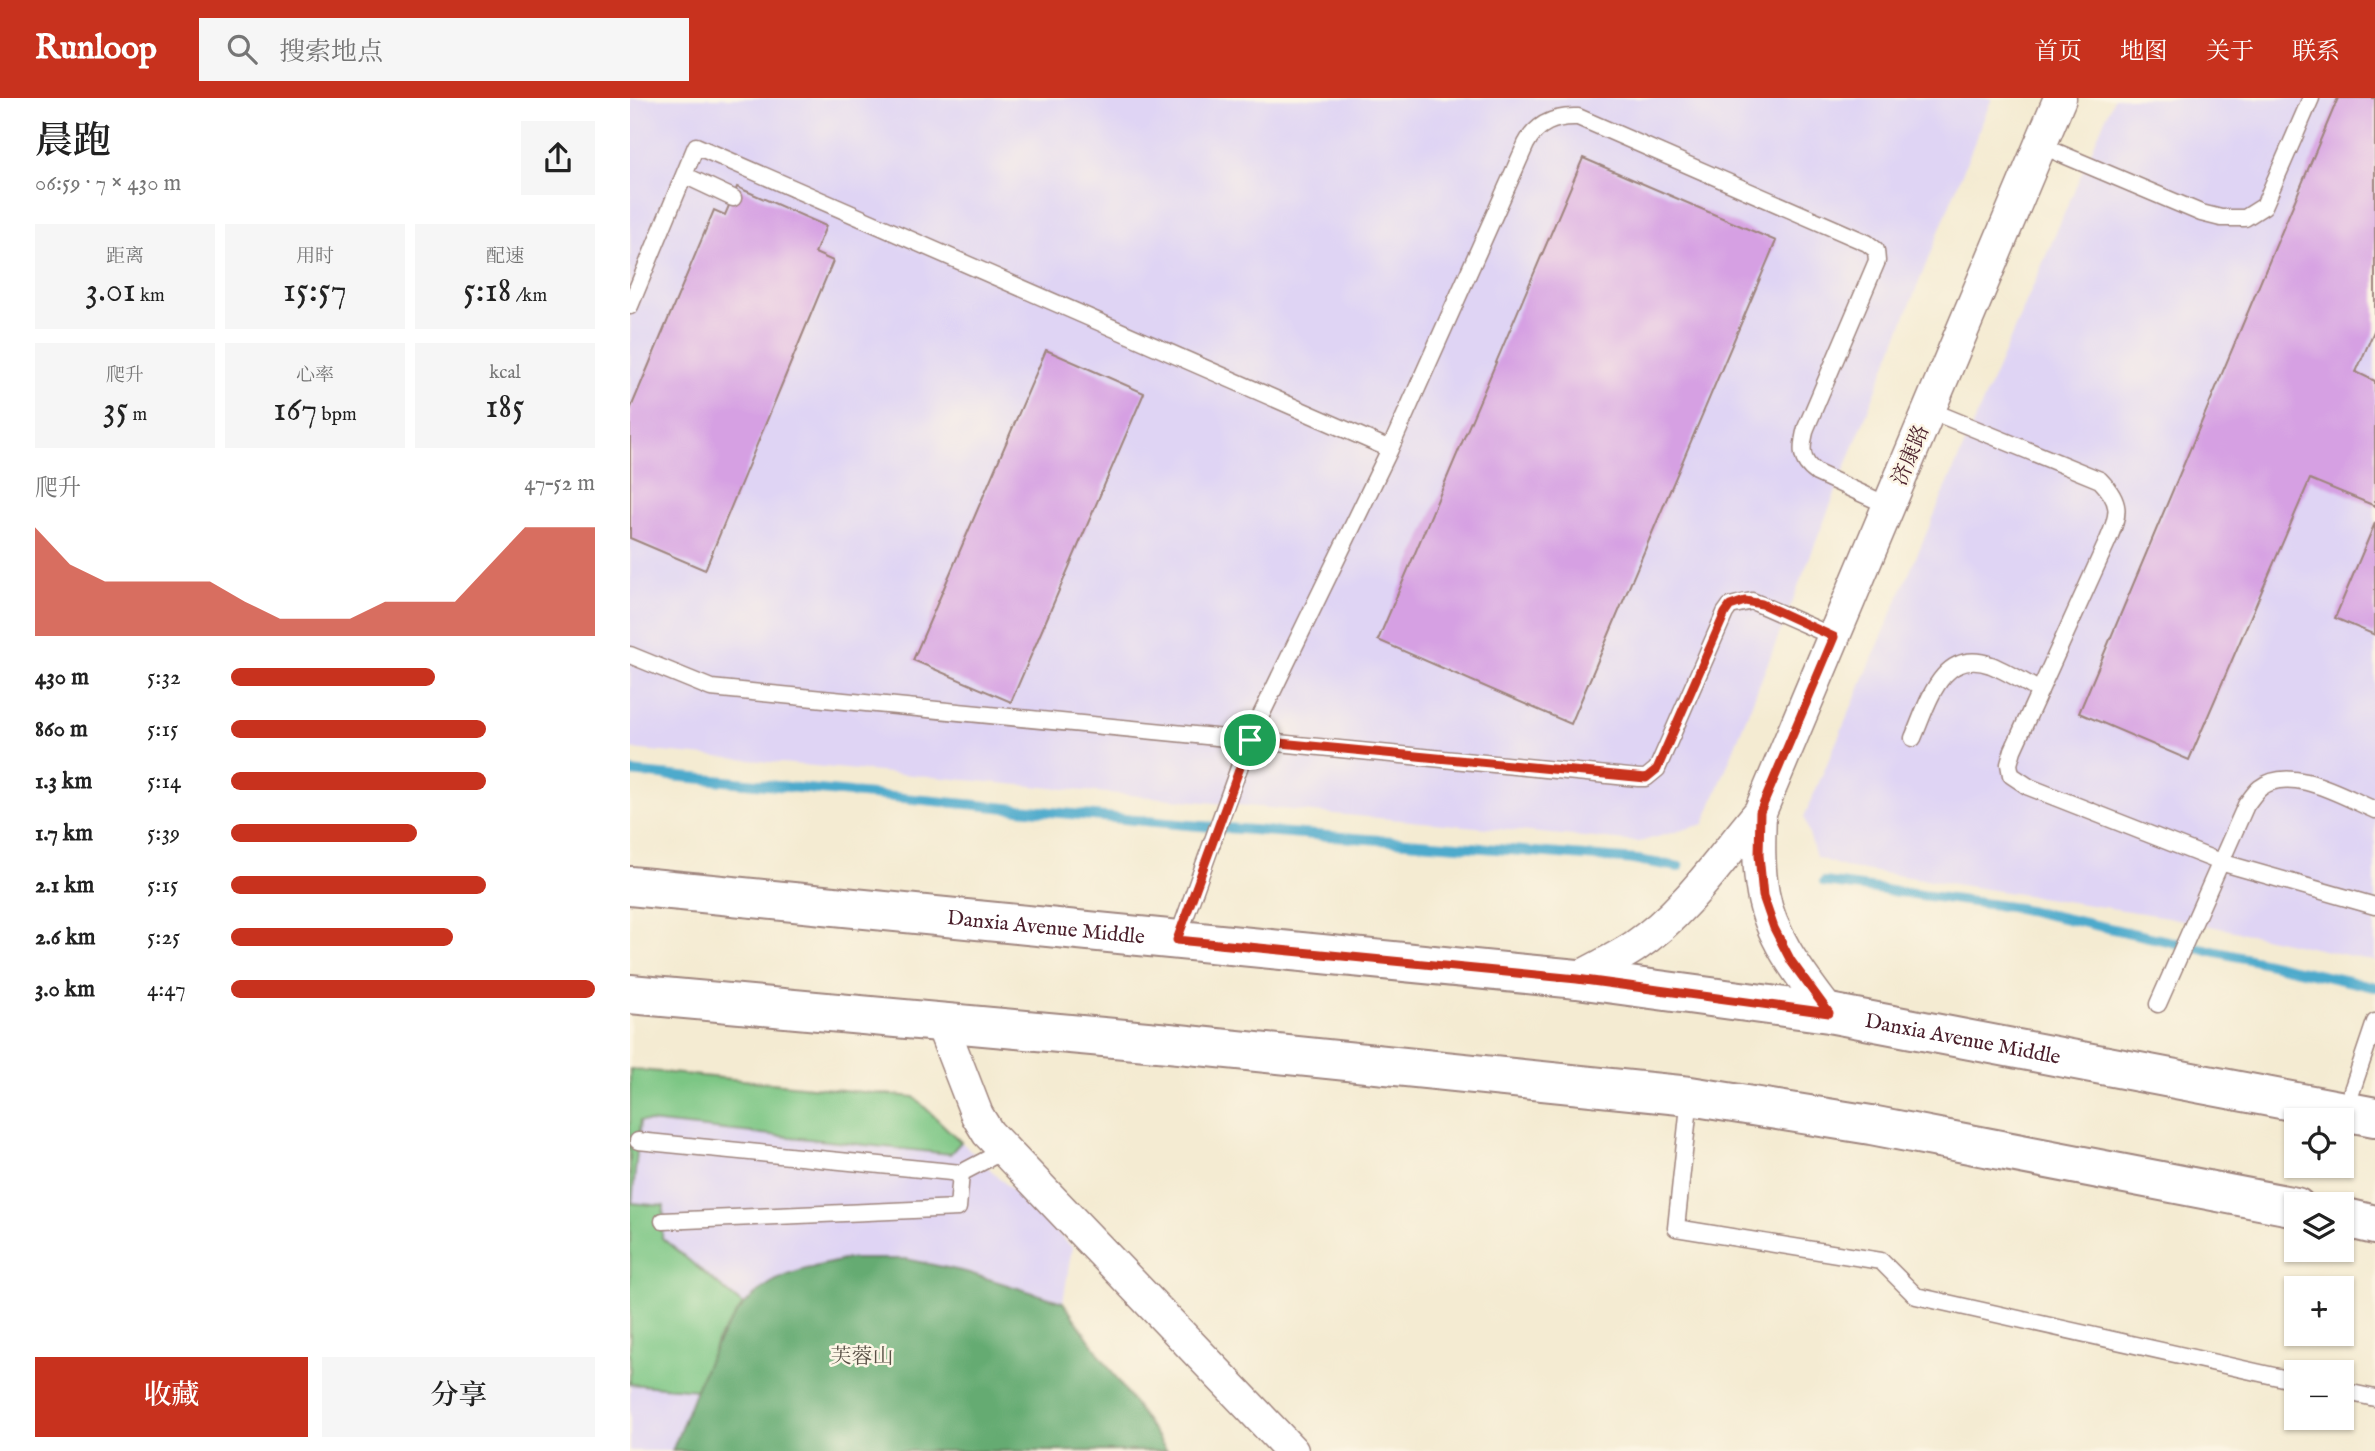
<!DOCTYPE html>
<html lang="zh">
<meta charset="utf-8">
<style>
:root{--surface:#fff;--page:#f6f6f6;--text:#222;--muted:#767676;--accent:#c8321e}
body{margin:0;font-family:"IM FELL English","Noto Serif SC",serif;background:var(--page);color:var(--text);height:100vh;display:flex;flex-direction:column;font-size:26px;white-space:nowrap}
*{box-sizing:border-box;margin:0}
p{font-size:23px;color:var(--muted)}
.icon{flex:none;width:38px;height:38px;fill:none;stroke:currentColor;stroke-width:2;stroke-linecap:round;stroke-linejoin:round}
.map{position:relative;flex:1;overflow:hidden}
.sheet{display:flex;flex-direction:column;background:var(--surface);width:630px}
.sheet>*{flex:none}
.fabs{position:absolute;left:1654px;top:1010px;display:grid;gap:14px}
.fabs a{display:grid;place-items:center;width:70px;height:70px;border-radius:0px;background:var(--surface);box-shadow:0 2px 5px #0004;font-size:35px}
.pin{position:absolute;display:grid;place-items:center;width:60px;height:60px;color:#fff;margin:-30px;border:4px solid #fff;border-radius:50%;box-shadow:0 2px 7px #0007}
.round{display:grid;place-items:center;flex:none;width:74px;height:74px;border-radius:0px;background:var(--page)}
.head{display:flex;align-items:center;justify-content:space-between;height:119px;padding:0 35px}
h1{font-size:38px;font-weight:600;line-height:52px}
.metrics{display:grid;grid-template-columns:repeat(3,1fr);gap:10px;height:119px;padding:7px 35px}
.metrics div{display:grid;align-content:center;border-radius:0px;background:var(--page);text-align:center}
.metrics b{font-size:35px;font-weight:600}
.metrics small{font-size:19px;font-weight:400}
.metrics p{font-size:19px}
.chart{height:196px;padding:14px 35px}
.chart p{display:flex;justify-content:space-between}
.chart svg{width:100%;height:126px;margin-top:7px;fill:var(--accent);opacity:.7}
.button{display:flex;gap:14px;margin-top:auto;padding:14px 35px}
.button a{flex:1;height:80px;border-radius:0px;background:var(--accent);color:#fff;font-size:28px;font-weight:600;line-height:80px;text-align:center}
.button a+a{background:var(--page);color:var(--text)}
ul{padding:0 35px;list-style:none;font-size:23px}
li{display:grid;grid-template-columns:112px 84px 1fr;align-items:center;height:52px}
li i{height:18px;border-radius:9px;background:var(--accent)}
header{display:flex;align-items:center;gap:42px;box-sizing:border-box;height:98px;padding:0 35px;background:var(--accent);color:#fff}
header strong{font-size:33px}
nav{display:flex;gap:38px;margin-inline-start:auto;font-size:24px}
.search{width:490px;height:63px;background:var(--page);display:flex;align-items:center;gap:18px;box-sizing:border-box;padding:0 24px;border-radius:0px;color:var(--muted);font-size:26px}
main{display:flex;flex:1;min-height:0}
.map>svg:first-child{display:block}
.built{fill:#dfd4f4}
.green{fill:#7cc684;stroke:#637258;stroke-width:2}
.forest{fill:#65ab72;stroke:#58654e;stroke-width:2}
.lines{fill:none;stroke-linecap:round;stroke-linejoin:round}
.stream{stroke:#4eaacc;stroke-width:10}
.building{fill:#d6a0e3}
.lane-casing{stroke:#9f857e;stroke-width:19}
.street-casing{stroke:#9f857e;stroke-width:35}
.primary-casing{stroke:#9f857e;stroke-width:42}
.lane{stroke:#fff;stroke-width:16}
.street{stroke:#fff;stroke-width:32}
.primary{stroke:#fff;stroke-width:38}
.route-casing{stroke:#fff;stroke-width:14}
.route{stroke:#c8321e;stroke-width:9}
.labels{text-anchor:middle;stroke-width:5;stroke-linejoin:round;paint-order:stroke}
.street-label{font-size:21px;fill:#4a1f2b;stroke:#fcf5e5}
.park-label{font-size:21px;fill:#595146;stroke:#fcf5e5}
</style>
<header>
<strong>Runloop</strong>
<div class="search"><svg class="icon" aria-label="search" viewBox="0 0 24 24"><circle cx="10" cy="10" r="6"/><path d="M15 15l6 6"/></svg>搜索地点</div>
<nav><a>首页</a><a>地图</a><a>关于</a><a>联系</a></nav>
</header>
<main>
<section class="sheet">
<div class="head"><div><h1>晨跑</h1><p>06:59 · 7 × 430 m</p></div><a class="round"><svg class="icon" aria-label="share" viewBox="0 0 24 24"><path d="M12 15V3M7 8l5-5 5 5M5 13v7h14v-7"/></svg></a></div>
<div class="metrics">
<div><p>距离</p><b>3.01<small> km</small></b></div>
<div><p>用时</p><b>15:57</b></div>
<div><p>配速</p><b>5:18<small> /km</small></b></div>
</div>
<div class="metrics">
<div><p>爬升</p><b>35<small> m</small></b></div>
<div><p>心率</p><b>167<small> bpm</small></b></div>
<div><p>kcal</p><b>185</b></div>
</div>
<div class="chart"><p><span>爬升</span>47–52 m</p>
<svg viewBox="0 0 160 44" preserveAspectRatio="none"><path d="M0 44V6L10 19L20 25L30 25L40 25L50 25L60 32L70 38L80 38L90 38L100 32L110 32L120 32L130 19L140 6L150 6L160 6V44z"/></svg>
</div>
<ul>
<li><b>430 m</b>5:32<i style="width:56%"></i></li>
<li><b>860 m</b>5:15<i style="width:70%"></i></li>
<li><b>1.3 km</b>5:14<i style="width:70%"></i></li>
<li><b>1.7 km</b>5:39<i style="width:51%"></i></li>
<li><b>2.1 km</b>5:15<i style="width:70%"></i></li>
<li><b>2.6 km</b>5:25<i style="width:61%"></i></li>
<li><b>3.0 km</b>4:47<i style="width:100%"></i></li>
</ul>
<div class="button"><a>收藏</a><a>分享</a></div>
</section>
<div class="map">
<svg width="1745" height="1353" viewBox="0 0 1745 1353">
<rect width="100%" height="100%" fill="#fcf5e5"/>
<filter id="ink" filterUnits="userSpaceOnUse"><feTurbulence type="fractalNoise" baseFrequency=".0143" numOctaves="2"/><feDisplacementMap in="SourceGraphic" scale="14" xChannelSelector="R" yChannelSelector="G"/><feConvolveMatrix kernelMatrix="1 2 1 2 8 2 1 2 1" color-interpolation-filters="sRGB"/></filter>
<filter id="wash" filterUnits="userSpaceOnUse"><feTurbulence type="fractalNoise" baseFrequency=".00686" numOctaves="4" result="noise"/><feDisplacementMap in="SourceGraphic" scale="28" xChannelSelector="R" yChannelSelector="G"/><feGaussianBlur stdDeviation="1.57" result="paint"/><feColorMatrix in="noise" values="0 0 0 0 0 0 0 0 0 0 0 0 0 0 0 0 0 1.4 0 .05"/><feComposite in="paint" operator="in"/></filter>
<g filter="url(#wash)">
<rect width="100%" height="100%" fill="#f4ebd2"/>
<path class="built" d="M0 0H1362L1074 726 1009 744 0 651Z
M1484 0H1745V863L1538 819 1214 769 1186 759 1174 719Z
M0 971 284 999 442 1149 433 1204 336 1174 276 1161 88 1241 42 1353H0Z"/>
<path class="green" d="M0 971 284 999 331 1044 320 1056 10 1023 2 1105 34 1108 32 1140 113 1207 88 1241 67 1292 0 1286Z"/>
<path class="forest" d="M218 1161H276L336 1174 433 1204 537 1353H42C66 1295 85 1219 141 1185 164 1172 192 1167 218 1161Z"/>
<g class="lines">
<path class="stream" d="M0 674 558 727 1007 762 1049 769
M1194 784 1388 810 1745 889"/>
</g>
<g id="blocks">
<path class="building" d="M1708 0H1745V231L1726 274 1745 283V408L1680 381 1559 662 1449 615Z
M953 60 1146 143 941 626 748 542Z
M107 89 196 128 185 155 203 163 75 472 0 440V312L84 112 95 117Z
M416 252 514 295 381 604 283 562Z
M1745 425V537L1705 520Z"/>
</g>
</g>
<g filter="url(#ink)">
<use href="#blocks" fill-opacity="0" stroke="#9f857e" stroke-width="2"/>
<g class="lines">
<g class="lane-casing">
<path id="lane" d="M1410 47 1571 115 1591 120H1615L1634 108 1681 0
M54 77 103 100
M0 208 66 48 760 351
M1299 312 1470 382C1491 404 1490 415 1478 442L1383 652 1379 666 1381 677 1399 689 1590 764 1745 808
M0 557 81 590 1008 680H1016L1027 671 1095 515 1100 508 1122 503 1204 539
M1283 640C1298 606 1311 549 1361 567 1378 574 1394 584 1410 593
M547 842 619 642 760 351 896 46C907 25 925 18 948 19L1237 145 1246 152 1247 163 1176 330C1171 349 1169 363 1187 375L1259 408
M1528 906 1616 707C1620 702 1625 694 1630 690 1661 666 1714 699 1745 712
M1060 998 1046 1130 1251 1163 1286 1198 1666 1283
M1715 1013 1745 924
M8 1043 331 1075 373 1053
M33 1123 328 1110 331 1075
M1712 1293 1745 1300"/>
</g>
<g class="street-casing">
<path id="street" d="M1130 714C1129 742 1128 769 1133 796 1141 841 1173 880 1199 915
M947 881C966 870 986 861 1004 849 1055 815 1091 760 1130 714L1430 0
M311 924 347 1017 358 1035 662 1353"/>
</g>
<g class="primary-casing">
<g id="primary">
<path id="s1" d="M0 788 947 881 1199 915 1745 1019"/>
<path d="M0 896 539 945 1060 998 1241 1027 1666 1109"/>
<path d="M1712 1119 1745 1127"/>
</g>
</g>
<use href="#lane" class="lane"/>
<use href="#street" class="street"/>
<use href="#primary" class="primary"/>
</g>
</g>
<g class="lines" filter="url(#ink)">
<g class="route-casing">
<path id="route" d="M1115 503 1132 506 1204 539 1130 714 1129 757 1133 798 1144 830 1161 863 1199 915 947 881 547 842 620 642 1016 680 1027 671 1095 515 1100 508Z"/>
</g>
<use href="#route" class="route"/>
</g>
<g class="labels">
<g class="street-label">
<text transform="translate(1280 357) rotate(-67)" y="7">济康路</text>
<text dy="7" stroke="none"><textPath href="#s1" startOffset="418">Danxia Avenue Middle</textPath></text>
<text dy="7" stroke="none"><textPath href="#s1" startOffset="1342">Danxia Avenue Middle</textPath></text>
</g>
<g class="park-label">
<text x="232" y="1265">芙蓉山</text>
</g>
</g>
</svg>
<div class="fabs">
<a><svg class="icon" aria-label="locate" viewBox="0 0 24 24"><circle cx="12" cy="12" r="6"/><path d="M12 2v4M12 18v4M2 12h4M18 12h4"/></svg></a>
<a><svg class="icon" aria-label="layers" viewBox="0 0 24 24"><path d="M12 4l9 5-9 5-9-5zM3 14l9 5 9-5"/></svg></a>
<a>+</a>
<a>−</a>
</div>
<div class="pin" style="left:620px;top:642px;background:#1e9e55"><svg class="icon" aria-label="arrive" viewBox="0 0 24 24"><path d="M6 21V4h12l-3 4 3 4H6"/></svg></div>
</div>
</main>
